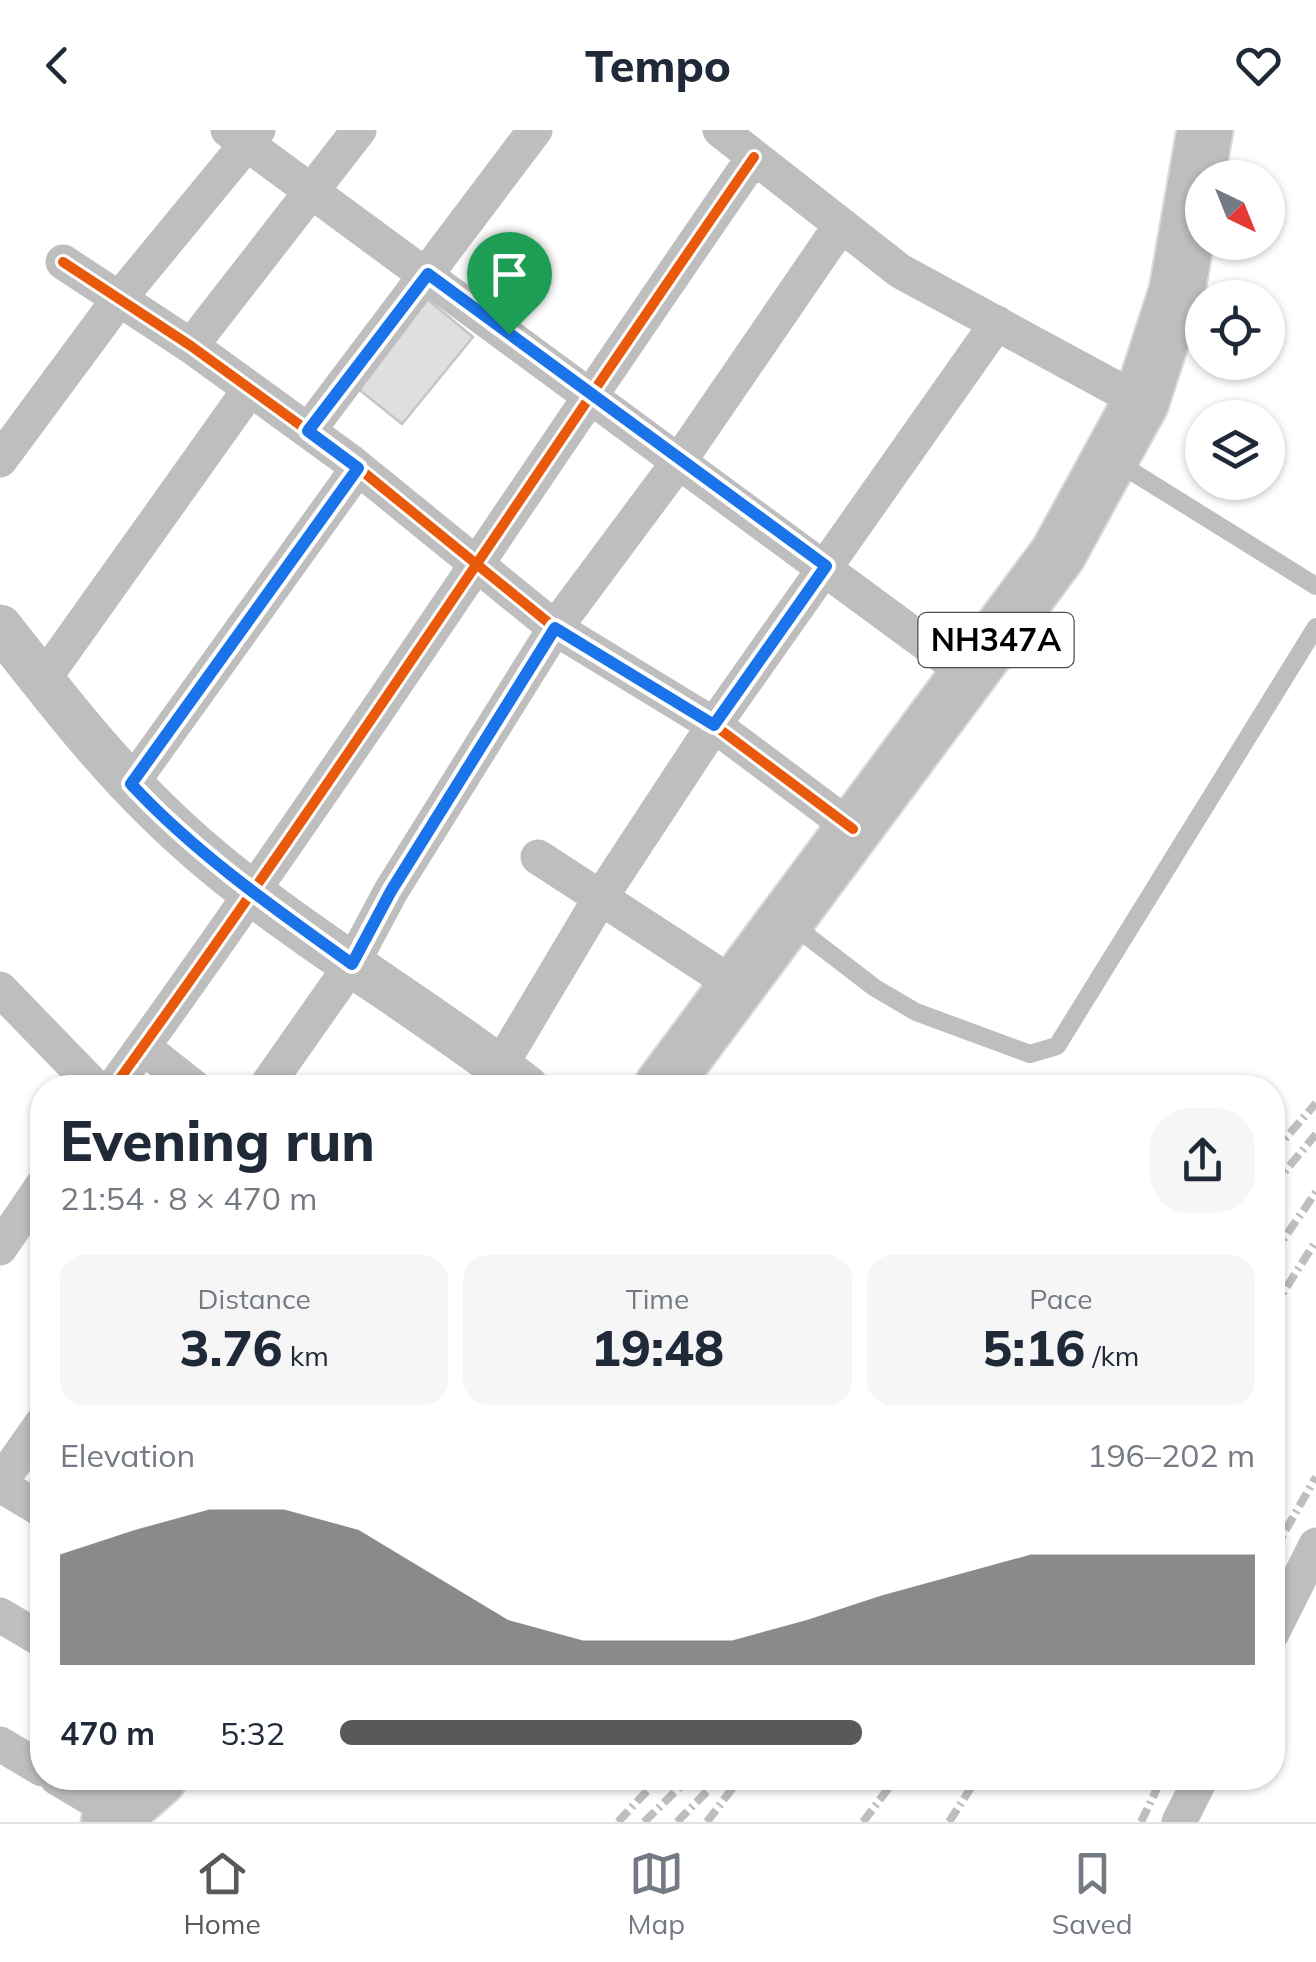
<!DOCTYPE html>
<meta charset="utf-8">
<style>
:root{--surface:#fff;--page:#f6f6f7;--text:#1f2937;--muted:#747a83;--line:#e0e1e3;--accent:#595959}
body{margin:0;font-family:Mulish,sans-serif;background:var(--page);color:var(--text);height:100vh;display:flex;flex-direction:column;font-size:38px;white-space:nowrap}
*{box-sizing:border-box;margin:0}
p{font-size:32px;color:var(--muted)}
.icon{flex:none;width:55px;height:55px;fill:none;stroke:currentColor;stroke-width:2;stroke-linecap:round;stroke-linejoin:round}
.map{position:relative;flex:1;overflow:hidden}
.panel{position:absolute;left:30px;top:945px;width:1255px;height:715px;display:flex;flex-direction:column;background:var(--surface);border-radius:40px;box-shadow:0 2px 8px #0004}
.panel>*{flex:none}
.needle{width:65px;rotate:137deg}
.controls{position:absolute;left:1185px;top:30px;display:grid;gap:20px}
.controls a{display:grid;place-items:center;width:100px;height:100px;border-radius:50%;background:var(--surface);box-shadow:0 2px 8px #0004;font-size:50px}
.pin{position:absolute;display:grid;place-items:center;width:85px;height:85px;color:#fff;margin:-102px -42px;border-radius:50% 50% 50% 0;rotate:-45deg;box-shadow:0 0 10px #0007}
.pin .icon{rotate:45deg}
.round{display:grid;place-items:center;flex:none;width:105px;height:105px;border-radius:40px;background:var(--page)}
.head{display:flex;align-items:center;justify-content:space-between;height:170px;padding:0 30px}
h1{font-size:55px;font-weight:800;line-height:75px}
.metrics{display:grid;grid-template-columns:repeat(3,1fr);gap:15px;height:170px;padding:10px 30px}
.metrics div{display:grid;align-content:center;border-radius:25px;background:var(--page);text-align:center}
.metrics b{font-size:50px;font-weight:800}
.metrics small{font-size:28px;font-weight:400}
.metrics p{font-size:28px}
.chart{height:280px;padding:20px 30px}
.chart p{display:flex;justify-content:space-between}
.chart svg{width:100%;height:180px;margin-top:10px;fill:var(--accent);opacity:.7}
ul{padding:0 30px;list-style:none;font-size:32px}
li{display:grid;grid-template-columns:160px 120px 1fr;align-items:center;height:75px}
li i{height:25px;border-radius:12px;background:var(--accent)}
header{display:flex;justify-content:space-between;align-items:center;height:130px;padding:0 30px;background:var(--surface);font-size:45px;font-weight:800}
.tab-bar{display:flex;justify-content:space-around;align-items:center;height:140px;border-top:2px solid var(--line);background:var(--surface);font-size:28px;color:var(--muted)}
.tab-bar a{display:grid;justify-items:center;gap:5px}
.tab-bar .active{color:var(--accent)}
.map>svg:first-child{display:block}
.building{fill:#dfdfdf;stroke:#c6c6c6;stroke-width:2.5}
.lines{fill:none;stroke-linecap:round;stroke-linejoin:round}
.trunk-casing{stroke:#dbdbdb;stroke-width:59}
.service{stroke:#bebebe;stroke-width:18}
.minor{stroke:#bebebe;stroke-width:35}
.tertiary{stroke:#bebebe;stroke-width:45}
.trunk{stroke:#bebebe;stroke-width:55}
.rail{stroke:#bebebe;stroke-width:8;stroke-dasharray:15 5 2.5 5;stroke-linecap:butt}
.cycleway-casing{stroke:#fff;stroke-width:16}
.cycleway{stroke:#e8590c;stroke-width:10}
.route-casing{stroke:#fff;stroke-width:20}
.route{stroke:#1a73e8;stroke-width:12}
.labels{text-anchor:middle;stroke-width:10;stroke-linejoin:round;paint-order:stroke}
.shield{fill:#fff;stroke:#4c4c4c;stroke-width:2.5}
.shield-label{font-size:32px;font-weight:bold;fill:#000}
</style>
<header><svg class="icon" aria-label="back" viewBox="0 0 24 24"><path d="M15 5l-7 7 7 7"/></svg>Tempo<svg class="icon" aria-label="heart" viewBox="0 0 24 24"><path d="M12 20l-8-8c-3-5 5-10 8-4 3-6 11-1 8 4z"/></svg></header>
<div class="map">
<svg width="1316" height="1692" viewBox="0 0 1316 1692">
<rect width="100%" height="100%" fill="#fff"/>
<path class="building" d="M427 169 473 207 402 294 356 257Z"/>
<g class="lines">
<g class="trunk-casing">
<path id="trunk" d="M661 958 1058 424 1141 272 1177 161 1205 0
M109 1692 159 1648"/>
</g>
<path class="service" d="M1115 331 1316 456
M789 792 875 858 916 882 1030 924 1057 916 1316 497"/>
<path class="minor" d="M228 0 970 546
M720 0 900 141 1141 272
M63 132 191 216 351 332 555 498 714 595 853 699
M191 216 359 0
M308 301 535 0
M0 330 119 169 258 0
M42 551 250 259
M131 654 358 338
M538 727 739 858
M0 859 96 958
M143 917 195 958
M113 958C334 653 539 337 754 27
M265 958 352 834 391 761 555 498 680 330 841 95
M487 958 601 767 714 595 997 193
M0 1118 42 1056
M0 1353 42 1293
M0 1355 42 1380
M0 1485 42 1510
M1272 1503 1316 1415
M0 1614 42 1639
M57 1648 116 1683
M1179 1692 1201 1648"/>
<path class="tertiary" d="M0 497C49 559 97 622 154 678 264 788 405 863 527 958"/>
<use href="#trunk" class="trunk"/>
<path class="rail" d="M1272 1024 1316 973
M1272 1057 1316 1004
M1272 1126 1316 1062
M1272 1180 1316 1111
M1272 1424 1316 1347
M618 1692 659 1648
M644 1692 689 1648
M677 1692 720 1648
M707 1692 740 1648
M863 1692 896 1648
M949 1692 977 1648
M1141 1692 1162 1648"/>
<g class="cycleway-casing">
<path id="cycleway" d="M63 132 191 216 351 332 555 498 714 595 853 699
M113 958C334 653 539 337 754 27"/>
</g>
<use href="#cycleway" class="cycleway"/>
</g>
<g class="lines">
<g class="route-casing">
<path id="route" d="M428 144 826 436 714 595 555 498 391 761 352 834C275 779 195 723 131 654L358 338 308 301Z"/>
</g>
<use href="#route" class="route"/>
</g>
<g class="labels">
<rect class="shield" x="918.5" y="483" width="155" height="54" rx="8"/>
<g class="shield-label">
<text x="996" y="521">NH347A</text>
</g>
</g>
</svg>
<div class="controls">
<a><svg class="needle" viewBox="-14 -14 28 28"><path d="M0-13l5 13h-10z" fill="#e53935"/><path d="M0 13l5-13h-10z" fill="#747a83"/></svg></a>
<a><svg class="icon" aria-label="locate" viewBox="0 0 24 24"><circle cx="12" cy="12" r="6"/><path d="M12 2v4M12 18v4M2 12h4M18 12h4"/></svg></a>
<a><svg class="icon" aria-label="layers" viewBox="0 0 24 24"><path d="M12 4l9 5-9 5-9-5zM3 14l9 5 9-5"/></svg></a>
</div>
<div class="pin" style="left:509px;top:204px;background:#1e9e55"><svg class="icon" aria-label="arrive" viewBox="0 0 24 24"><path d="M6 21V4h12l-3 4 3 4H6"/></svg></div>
<section class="panel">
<div class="head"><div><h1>Evening run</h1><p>21:54 · 8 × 470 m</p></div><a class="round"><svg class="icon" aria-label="share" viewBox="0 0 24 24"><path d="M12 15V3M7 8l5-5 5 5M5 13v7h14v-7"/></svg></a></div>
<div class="metrics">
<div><p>Distance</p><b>3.76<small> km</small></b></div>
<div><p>Time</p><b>19:48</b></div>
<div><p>Pace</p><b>5:16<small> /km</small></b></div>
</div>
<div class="chart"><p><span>Elevation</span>196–202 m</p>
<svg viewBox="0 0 160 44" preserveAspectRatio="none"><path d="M0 44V17L10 11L20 6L30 6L40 11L50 22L60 33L70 38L80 38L90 38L100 33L110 27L120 22L130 17L140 17L150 17L160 17V44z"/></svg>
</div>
<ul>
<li><b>470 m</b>5:32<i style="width:57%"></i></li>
</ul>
</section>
</div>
<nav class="tab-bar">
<a class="active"><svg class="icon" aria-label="home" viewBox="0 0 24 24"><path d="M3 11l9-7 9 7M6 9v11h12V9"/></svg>Home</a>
<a><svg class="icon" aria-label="map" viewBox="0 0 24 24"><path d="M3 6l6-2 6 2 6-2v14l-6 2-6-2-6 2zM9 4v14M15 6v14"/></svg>Map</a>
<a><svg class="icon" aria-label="saved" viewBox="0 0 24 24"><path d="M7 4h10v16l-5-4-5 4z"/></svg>Saved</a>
</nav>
